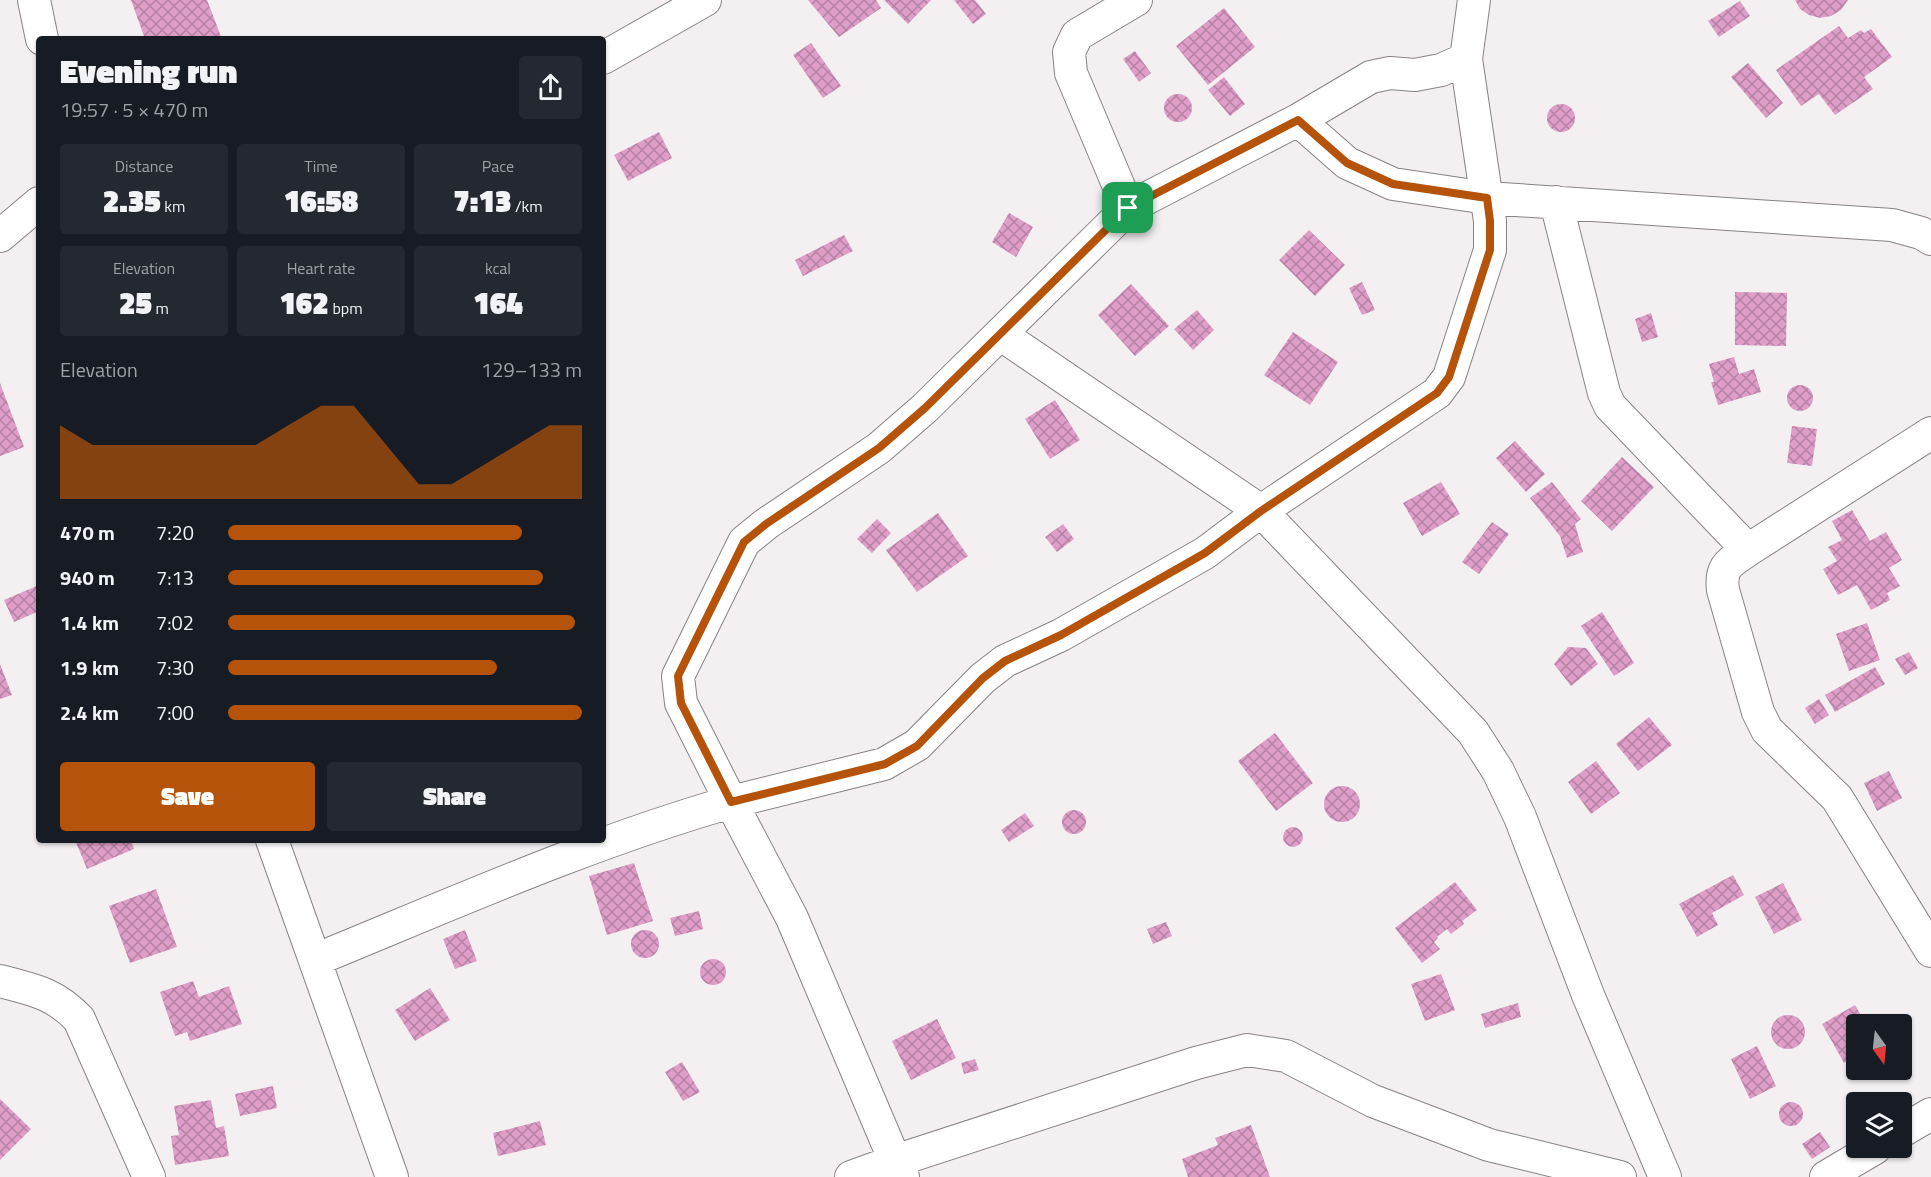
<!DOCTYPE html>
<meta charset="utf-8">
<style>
:root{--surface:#171b24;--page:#242831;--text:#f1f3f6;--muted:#9ea1a6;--accent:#b45309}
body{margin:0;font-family:"Titillium Web",sans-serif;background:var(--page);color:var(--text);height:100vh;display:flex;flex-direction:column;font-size:22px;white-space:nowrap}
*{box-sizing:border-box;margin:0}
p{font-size:20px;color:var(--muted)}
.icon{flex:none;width:33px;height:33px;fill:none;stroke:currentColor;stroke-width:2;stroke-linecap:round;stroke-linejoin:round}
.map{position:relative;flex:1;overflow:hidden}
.sheet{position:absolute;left:36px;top:36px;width:570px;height:807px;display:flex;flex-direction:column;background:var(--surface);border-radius:6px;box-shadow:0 2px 4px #0004}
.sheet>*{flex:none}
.needle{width:39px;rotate:165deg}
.tools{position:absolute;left:1846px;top:1014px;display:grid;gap:12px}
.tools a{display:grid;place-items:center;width:66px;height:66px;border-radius:6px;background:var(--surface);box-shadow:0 2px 4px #0004;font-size:30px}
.pin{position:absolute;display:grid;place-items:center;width:51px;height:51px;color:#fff;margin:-26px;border-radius:12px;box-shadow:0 3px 9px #0006}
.round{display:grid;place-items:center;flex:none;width:63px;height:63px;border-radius:6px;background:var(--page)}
.overview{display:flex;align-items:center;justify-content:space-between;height:102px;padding:0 24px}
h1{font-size:33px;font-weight:800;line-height:45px}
.metrics{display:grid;grid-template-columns:repeat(3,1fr);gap:9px;height:102px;padding:6px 24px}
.metrics div{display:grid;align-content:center;border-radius:6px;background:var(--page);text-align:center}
.metrics b{font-size:30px;font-weight:800}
.metrics small{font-size:16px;font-weight:400}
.metrics p{font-size:16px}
.chart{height:168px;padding:12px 24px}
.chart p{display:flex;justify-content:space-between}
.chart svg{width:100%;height:108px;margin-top:6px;fill:var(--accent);opacity:.7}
.button{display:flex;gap:12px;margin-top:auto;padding:12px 24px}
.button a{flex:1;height:69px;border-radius:6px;background:var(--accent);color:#fff;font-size:24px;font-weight:800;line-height:69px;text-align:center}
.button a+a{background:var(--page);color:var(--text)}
ul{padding:0 24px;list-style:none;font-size:20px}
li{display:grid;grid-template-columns:96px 72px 1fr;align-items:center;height:45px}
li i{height:15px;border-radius:8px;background:var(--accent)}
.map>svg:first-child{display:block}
.building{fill:url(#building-cross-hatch)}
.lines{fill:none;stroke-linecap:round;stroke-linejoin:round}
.minor-casing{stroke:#878385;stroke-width:34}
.minor{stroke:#fff;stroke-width:32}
.route-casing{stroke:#fff;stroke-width:12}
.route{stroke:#b45309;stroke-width:8}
</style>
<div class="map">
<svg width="1931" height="1177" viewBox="0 0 1931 1177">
<defs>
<pattern id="building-cross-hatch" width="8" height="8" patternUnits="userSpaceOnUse" patternTransform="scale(1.5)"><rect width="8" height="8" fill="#df9ec8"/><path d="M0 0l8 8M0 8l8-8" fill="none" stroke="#b581a3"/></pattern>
</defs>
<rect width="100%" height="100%" fill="#f4f0f2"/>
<path class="building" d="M131 0H207L222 39H145Z
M808 0H876L881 8 839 37Z
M884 0H931L908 24Z
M954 0H975L986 14 973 24Z
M1795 0H1848L1841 10 1831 16 1820 18 1809 15 1800 9Z
M1740 1 1750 16 1719 37 1708 21Z
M1224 8 1255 47 1208 85 1176 46Z
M1839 26 1848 38 1861 30 1864 33 1871 29 1892 57 1864 77 1873 89 1835 115 1819 94 1801 106 1776 70Z
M811 43 841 86 823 98 793 55Z
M1135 51 1151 73 1139 82 1123 59Z
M1748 63 1783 103 1766 118 1731 77Z
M1224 77 1245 104 1230 116 1208 90Z
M1164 108a14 14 0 1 1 28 0a14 14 0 1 1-28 0Z
M1547 118a14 14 0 1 1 28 0a14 14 0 1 1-28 0Z
M659 132 672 158 628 181 614 155Z
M1009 213 1033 227 1016 257 992 242Z
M1309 230 1345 265 1315 296 1279 260Z
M844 235 853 251 803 276 795 260Z
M1362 282 1375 310 1362 315 1349 288Z
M1131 284 1169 326 1135 356 1098 315Z
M1735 292 1787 293 1786 346 1735 345Z
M1197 310 1214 330 1193 350 1174 329Z
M1651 313 1658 337 1642 342 1635 319Z
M1293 332 1338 362 1310 405 1264 375Z
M1734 357 1739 374 1754 369 1761 392 1718 405 1711 382H1714L1709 364Z
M0 383 24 447 0 456Z
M1787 398a13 13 0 1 1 26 0a13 13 0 1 1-26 0Z
M1055 400 1080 440 1050 459 1025 419Z
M1792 426 1817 429 1812 466 1787 463Z
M1515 441 1545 474 1526 492 1496 458Z
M1622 457 1654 487 1612 531 1581 501Z
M1441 482 1460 514 1422 536 1403 503Z
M1552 482 1581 519 1575 524 1583 552 1567 558 1560 536 1530 498Z
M1852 510 1870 541 1886 532 1902 560 1889 568 1900 586 1887 593 1890 600 1871 610 1857 585 1838 595 1823 569 1837 561 1828 547 1842 540 1832 521Z
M938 513 968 556 917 592 886 550Z
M877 519 891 533 872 553 857 539Z
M1492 522 1509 534 1479 574 1462 562Z
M1063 524 1074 539 1057 552 1045 537Z
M39 585V611L14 622 4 600Z
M1602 612 1634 663 1614 676 1581 626Z
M1867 623 1880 660 1849 671 1836 634Z
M1568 647 1586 648 1598 664 1571 686 1554 664Z
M1909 652 1918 668 1905 675 1895 659Z
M0 664 12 695 0 699Z
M1875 667 1885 684 1835 712 1825 695Z
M1819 699 1829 715 1815 724 1805 708Z
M1649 717 1672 745 1638 771 1616 744Z
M1275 733 1313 783 1276 811 1238 761Z
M1596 761 1620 793 1591 814 1568 782Z
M1889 771 1902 798 1877 811 1864 783Z
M1324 804a18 18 0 1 1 36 0a18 18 0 1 1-36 0Z
M1062 822a12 12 0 1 1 24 0a12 12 0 1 1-24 0Z
M1025 813 1034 826 1009 842 1001 830Z
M1283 837a10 10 0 1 1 20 0a10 10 0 1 1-20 0Z
M75 840H131L134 849 87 869Z
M634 863 653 921 607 935 589 876Z
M1733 875 1744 895 1712 913 1718 925 1697 937 1679 904Z
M1455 882 1477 910 1462 921 1464 924 1451 934 1447 929 1437 937 1438 938 1434 942 1440 949 1422 963 1395 928Z
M1783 883 1802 920 1774 934 1755 897Z
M156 889 177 947 130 963 109 906Z
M699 911 703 929 675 936 670 918Z
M1166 922 1172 936 1153 944 1147 929Z
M465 930 477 961 455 969 443 939Z
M631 944a14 14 0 1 1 28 0a14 14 0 1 1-28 0Z
M700 972a13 13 0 1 1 26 0a13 13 0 1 1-26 0Z
M1441 974 1455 1010 1425 1021 1411 984Z
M193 981 199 997 229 986 242 1024 190 1041 187 1032 175 1036 160 992Z
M430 988 450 1020 415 1041 395 1010Z
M1518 1003 1521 1017 1485 1028 1481 1014Z
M1855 1005 1866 1024H1857V1055L1844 1063 1822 1024Z
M1771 1032a17 17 0 1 1 34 0a17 17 0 1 1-34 0Z
M937 1019 956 1058 911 1080 892 1041Z
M1757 1046 1776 1086 1750 1099 1731 1059Z
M975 1059 979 1070 964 1074 961 1063Z
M682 1062 700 1092 683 1101 665 1072Z
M273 1086 277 1108 240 1116 235 1094Z
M0 1099 31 1129 0 1160Z
M211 1100 216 1128 224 1126 229 1156 175 1165 171 1136 179 1135 174 1106Z
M1779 1114a12 12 0 1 1 24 0a12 12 0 1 1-24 0Z
M540 1121 546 1145 498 1156 493 1133Z
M1251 1125 1270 1177H1188L1182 1159 1218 1145 1215 1138Z
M1820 1132 1830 1147 1812 1159 1802 1144Z"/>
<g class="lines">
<g class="minor-casing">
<path id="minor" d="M34 0 42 39
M603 58 705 0
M1466 59 1490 221V250L1449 377 1437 393 1261 511 1205 553 1061 635 1005 661 983 678 917 745 884 764 731 802 792 918 895 1161 1196 1063 1247 1050 1286 1056 1373 1101 1489 1145 1620 1177
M1298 120 1347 163 1393 184 1487 198 1892 225 1921 233 1931 239
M1556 202 1604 393 1610 406 1748 550
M1128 208 1071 73 1069 52 1077 35 1136 0
M0 236 39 203
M1000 334 1261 511 1473 732 1498 771 1520 817 1588 995 1665 1177
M1931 433 1748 550C1730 563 1720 565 1723 590L1758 712 1767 730 1837 798 1931 951
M272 840 392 1177
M315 960C452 904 588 843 731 802L681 703 678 676 744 542 766 524 879 448 925 408 1128 208 1298 120 1371 77 1390 73 1415 75 1441 70 1466 59 1474 0
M0 981C34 990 54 993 79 1019L149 1177
M1902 1131 1931 1114
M851 1177 895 1161 903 1177
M1826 1177 1875 1148"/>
</g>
<use href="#minor" class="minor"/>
</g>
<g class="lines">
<g class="route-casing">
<path id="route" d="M1298 120 1347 163 1393 184 1487 198 1490 221V250L1449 377 1437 393 1261 511 1205 553 1061 635 1005 661 983 678 917 746 885 764 731 802 681 703 678 676 744 542 766 524 879 448 925 408 1128 208Z"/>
</g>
<use href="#route" class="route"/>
</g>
</svg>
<div class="tools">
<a><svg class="needle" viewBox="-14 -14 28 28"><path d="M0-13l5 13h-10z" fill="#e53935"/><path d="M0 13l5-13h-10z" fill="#9ea1a6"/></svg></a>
<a><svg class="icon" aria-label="layers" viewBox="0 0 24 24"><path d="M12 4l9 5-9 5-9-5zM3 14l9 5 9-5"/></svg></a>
</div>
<div class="pin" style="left:1128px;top:208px;background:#1e9e55"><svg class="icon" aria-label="arrive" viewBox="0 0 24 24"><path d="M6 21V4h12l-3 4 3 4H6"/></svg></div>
<section class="sheet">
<div class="overview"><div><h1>Evening run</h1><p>19:57 · 5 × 470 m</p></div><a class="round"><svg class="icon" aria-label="share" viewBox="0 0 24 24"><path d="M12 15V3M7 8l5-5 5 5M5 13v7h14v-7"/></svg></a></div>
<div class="metrics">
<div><p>Distance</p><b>2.35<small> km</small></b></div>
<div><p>Time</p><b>16:58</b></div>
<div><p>Pace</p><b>7:13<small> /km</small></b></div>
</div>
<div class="metrics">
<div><p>Elevation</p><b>25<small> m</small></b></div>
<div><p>Heart rate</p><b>162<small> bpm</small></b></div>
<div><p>kcal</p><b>164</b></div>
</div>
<div class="chart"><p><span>Elevation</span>129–133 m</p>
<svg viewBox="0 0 160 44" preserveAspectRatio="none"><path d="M0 44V14L10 22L20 22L30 22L40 22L50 22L60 22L70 14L80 6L90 6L100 22L110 38L120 38L130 30L140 22L150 14L160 14V44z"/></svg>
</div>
<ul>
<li><b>470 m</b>7:20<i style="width:83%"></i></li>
<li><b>940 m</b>7:13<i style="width:89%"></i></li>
<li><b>1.4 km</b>7:02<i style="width:98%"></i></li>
<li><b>1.9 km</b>7:30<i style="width:76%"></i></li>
<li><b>2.4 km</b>7:00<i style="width:100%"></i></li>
</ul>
<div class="button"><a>Save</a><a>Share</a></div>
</section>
</div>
